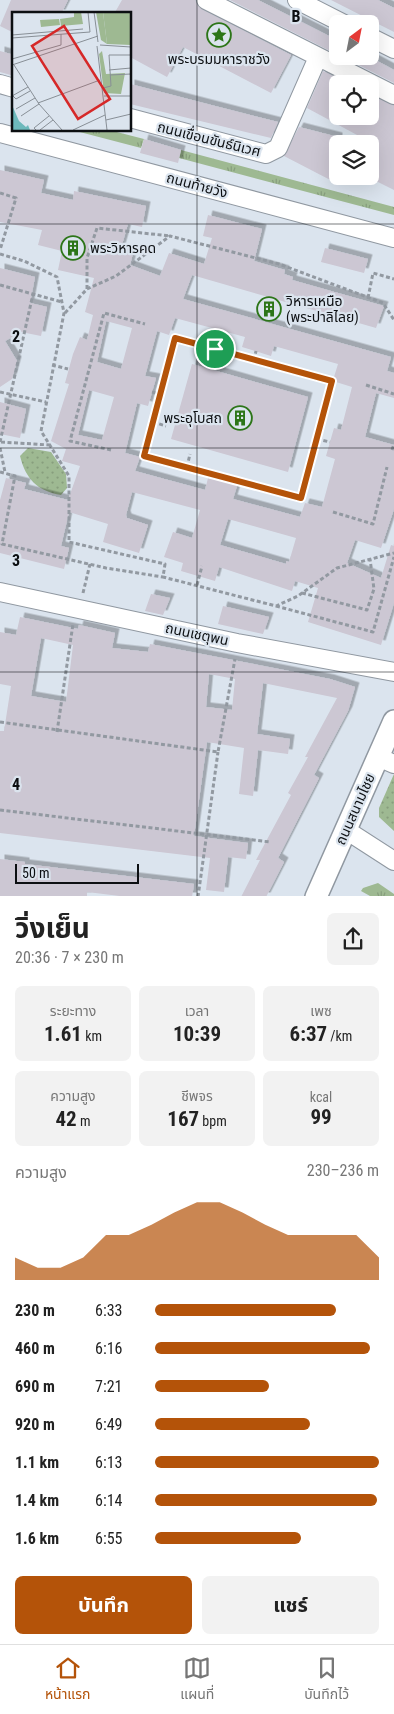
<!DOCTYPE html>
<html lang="th">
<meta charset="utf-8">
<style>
:root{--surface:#fff;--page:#f2f2f2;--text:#222;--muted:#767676;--line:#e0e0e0;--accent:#b45309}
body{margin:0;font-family:"Roboto Condensed","Noto Sans Thai",sans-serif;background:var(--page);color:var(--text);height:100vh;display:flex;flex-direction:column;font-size:19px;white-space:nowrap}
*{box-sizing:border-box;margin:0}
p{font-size:16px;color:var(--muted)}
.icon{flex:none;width:28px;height:28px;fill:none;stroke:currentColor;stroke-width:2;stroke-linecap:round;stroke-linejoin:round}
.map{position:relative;height:896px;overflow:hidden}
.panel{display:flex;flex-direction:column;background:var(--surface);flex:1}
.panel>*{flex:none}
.needle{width:32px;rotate:32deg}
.tools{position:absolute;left:329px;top:15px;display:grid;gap:10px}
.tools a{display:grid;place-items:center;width:50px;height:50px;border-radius:8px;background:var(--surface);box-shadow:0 5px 20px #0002;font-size:25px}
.scale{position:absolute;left:15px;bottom:12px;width:124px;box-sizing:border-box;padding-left:5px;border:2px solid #0c0f12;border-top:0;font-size:14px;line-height:18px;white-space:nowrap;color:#0c0f12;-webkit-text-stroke:4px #dbe4ee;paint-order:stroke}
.pin{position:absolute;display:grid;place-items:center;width:42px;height:42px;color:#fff;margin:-21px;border:2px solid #fff;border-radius:50%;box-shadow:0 1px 5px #0007}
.round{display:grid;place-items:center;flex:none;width:52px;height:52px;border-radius:8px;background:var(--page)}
.head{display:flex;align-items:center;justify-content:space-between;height:85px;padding:0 15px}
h1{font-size:28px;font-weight:700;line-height:38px}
.stats{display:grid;grid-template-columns:repeat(3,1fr);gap:8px;height:85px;padding:5px 15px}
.stats div{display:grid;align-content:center;border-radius:8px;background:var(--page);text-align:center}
.stats b{font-size:21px;font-weight:700}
.stats small{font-size:14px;font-weight:400}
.stats p{font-size:14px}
.chart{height:140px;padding:10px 15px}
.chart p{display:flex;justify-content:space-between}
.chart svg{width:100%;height:90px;margin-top:5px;fill:var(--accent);opacity:.7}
.action{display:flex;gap:10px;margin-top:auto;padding:10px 15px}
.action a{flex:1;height:58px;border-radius:8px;background:var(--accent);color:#fff;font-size:20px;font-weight:700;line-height:58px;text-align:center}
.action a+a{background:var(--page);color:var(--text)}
ul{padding:0 15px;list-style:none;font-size:16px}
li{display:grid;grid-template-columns:80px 60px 1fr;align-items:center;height:38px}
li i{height:12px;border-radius:6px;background:var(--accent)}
.dock{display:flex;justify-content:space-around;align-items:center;height:70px;border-top:1px solid var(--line);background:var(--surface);font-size:14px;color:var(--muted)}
.dock a{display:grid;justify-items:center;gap:2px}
.dock .selected{color:var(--accent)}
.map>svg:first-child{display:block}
.grass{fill:url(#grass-tufts)}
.garden{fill:url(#garden-dots)}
.building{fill:#ccc7d3;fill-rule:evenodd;filter:url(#shadow)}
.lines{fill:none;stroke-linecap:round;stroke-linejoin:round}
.minor-casing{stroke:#9098a1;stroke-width:20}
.major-casing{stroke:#9098a1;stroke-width:24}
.path{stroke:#9299a1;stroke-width:3;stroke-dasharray:4 2.5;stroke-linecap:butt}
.minor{stroke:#fff;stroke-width:18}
.major{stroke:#fff;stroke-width:21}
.route-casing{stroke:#fff;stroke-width:10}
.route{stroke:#b45309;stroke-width:6}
.grid{fill:none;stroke:#0c0f12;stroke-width:1;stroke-opacity:0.55}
.labels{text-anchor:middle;stroke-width:4.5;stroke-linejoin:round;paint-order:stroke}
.poi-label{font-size:14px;fill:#0c0f12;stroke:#dbe4ee;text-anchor:start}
.street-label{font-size:14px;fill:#0c0f12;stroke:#dbe4ee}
.inset-road{fill:none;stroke:#888f96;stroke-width:1}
.view{fill:#d62828;fill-opacity:0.15;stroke:#d62828;stroke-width:2.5}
.inset-edge{fill:none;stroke:#0c0f12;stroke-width:2.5}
.grid-label{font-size:16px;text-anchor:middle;font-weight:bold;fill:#0c0f12;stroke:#dbe4ee;stroke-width:4.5;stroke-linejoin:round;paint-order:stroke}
</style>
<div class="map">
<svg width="394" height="897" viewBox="0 0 394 897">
<defs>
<pattern id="grass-tufts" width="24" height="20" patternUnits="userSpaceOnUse" patternTransform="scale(1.25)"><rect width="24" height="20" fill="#9eb992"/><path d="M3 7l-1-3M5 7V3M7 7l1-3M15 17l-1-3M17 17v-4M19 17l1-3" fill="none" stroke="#879e7d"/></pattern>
<pattern id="garden-dots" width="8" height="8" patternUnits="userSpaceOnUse" patternTransform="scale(1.25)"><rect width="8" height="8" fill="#9eb992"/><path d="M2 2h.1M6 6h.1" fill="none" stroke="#879e7d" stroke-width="1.8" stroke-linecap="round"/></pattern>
<filter id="shadow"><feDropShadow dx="4.5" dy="-4.5" stdDeviation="0" flood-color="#0004"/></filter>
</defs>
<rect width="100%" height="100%" fill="#dbe4ee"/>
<path class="grass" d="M72 130H109L144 139 141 148Z
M181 150 394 207V215L179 158Z
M378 883 394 894V896H370L361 891 363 888Z"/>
<path class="garden" d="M28 448 51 452 66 474 67 488 61 495C38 491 26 480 20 456Z
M394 774V831L379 817V808Z"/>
<path class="building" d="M11 0H68L61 14H14V33L0 26Z
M122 0H195L201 9 291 55 271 93 183 47 167 77 130 57V14H114Z
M230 0H258L335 39 338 34V55Z
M331 0H378L394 8V32Z
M0 51 14 55V76L0 72Z
M341 56H368L394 70V83Z
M323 71 348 84H338V116H370V95L394 106V190L370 178V142L307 108Z
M130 84 215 106 278 122 271 138 130 104Z
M299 127 338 137V184L284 156Z
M144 139 181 150 178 163 140 153Z
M0 170 44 180 41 193 73 200 74 191 146 206 142 227 128 224 121 248 133 253 130 265 160 276 169 253 204 264 212 238 203 236 208 215 262 229 254 261 285 270 284 274 293 277 292 280 384 306 376 328 192 275 183 299 391 357 387 371 394 373V398L376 393 365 437 394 445V509L381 548 355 540 347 563 381 578 391 545 394 546V603L381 645 308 622 318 588 295 581 292 591 219 567 215 581 181 571 183 563 164 557 173 532 192 538 200 510 132 492 126 515 127 518 148 525 139 553 103 542 108 524 69 512 61 546 69 548 64 569 0 553V500L6 478 26 483 24 489 68 500 80 466 62 461 66 449 51 441 69 384 65 383 73 354 80 337 87 340 93 315 85 312 94 278 58 270 62 251 38 245 42 230 0 222ZM175 318 245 337 242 347 271 356 274 346 338 364 334 377 336 382 352 387 341 430 334 428 326 456 335 459 322 507 305 503 300 517 233 499 237 486 208 478 205 490 135 471 140 457 125 453 137 403 148 406 156 378 145 376 157 331 169 335ZM106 321 132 328 121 369 97 362ZM89 390 114 397 102 440 78 435ZM228 519 296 538 289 562 286 561V564L220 545Z
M325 248 368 259 364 273 321 262Z
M0 268 35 277 30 303 47 307 41 336 21 332 5 341 17 361 12 379 0 387Z
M192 364 308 397 288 472 171 439Z
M0 402 26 409 20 438 0 434Z
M151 594 170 598 163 615 145 611Z
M223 606 269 617 263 634 218 624Z
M20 617 78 629 79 625 115 633 112 648 148 652 150 644 330 679 355 687 348 711 314 775 319 778 278 858 284 862 266 897H241L260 860H256L291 795 288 793 308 757H305L337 698 263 683 257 734 290 739 288 754 258 750 253 796 239 794 244 748 207 742 194 836 248 843 246 859 228 857 224 892 206 890 210 858 0 833V731H4L11 686 0 684V632L16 635ZM41 638 73 645 66 702 31 696ZM209 674 235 679 232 710 206 707Z
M0 859 25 862V864L194 884 192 897H128L87 892V897H0Z"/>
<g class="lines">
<g class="minor-casing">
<path id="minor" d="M206 0 394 95
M297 0 344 24
M370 37 394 49
M0 84 14 88
M130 118 266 154 278 148 318 57
M0 133 394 238
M0 592 237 643 394 672
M378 757 394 764
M346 830 394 861"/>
</g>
<g class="major-casing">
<path id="major" d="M316 897 394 721"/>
</g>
<path class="path" d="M0 193 16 198 0 250
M0 254 24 261 57 277 64 313 41 431 69 476V542L165 564 163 577 276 606 298 596 337 568 394 553
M0 285 62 302
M87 289V258L97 228 170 236
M368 298 373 273 394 279
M65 313 87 289 116 276 170 236 279 264 383 303 394 320
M175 338 332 381 301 498 144 456Z
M254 360 256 351
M52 365 68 369
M366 385 394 394
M0 392 46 402
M152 392 160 394
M153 422 166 426
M317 439 330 442
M0 442 33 294
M1 442 50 445
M0 448 5 472
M111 450 70 441 104 313 145 324
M392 450 394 444
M187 467 190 454
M0 472 15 476 2 544 106 568 163 577
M333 512 373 524 387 467
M197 585 202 566
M83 593 90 564
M302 593 367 610 374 589 370 559
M276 606 373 632 394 557
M0 722 218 752 235 659
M57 732 73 624
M0 810 270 842
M198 897 218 752"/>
<use href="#minor" class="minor"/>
<use href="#major" class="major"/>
</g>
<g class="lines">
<g class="route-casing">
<path id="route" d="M175 338 332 381 301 498 144 456Z"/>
</g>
<use href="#route" class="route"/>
</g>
<path class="grid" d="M197 0V897M0 224H394M0 448H394M0 672H394"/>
<defs>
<g id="sight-ring" transform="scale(1.25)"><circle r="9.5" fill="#dbe4ee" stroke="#2c7518" stroke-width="1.5"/><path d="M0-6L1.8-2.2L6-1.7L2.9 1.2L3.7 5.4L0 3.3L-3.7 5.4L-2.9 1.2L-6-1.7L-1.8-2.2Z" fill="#2c7518"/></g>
<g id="building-ring" transform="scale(1.25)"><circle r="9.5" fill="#dbe4ee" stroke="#2c7518" stroke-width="1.5"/><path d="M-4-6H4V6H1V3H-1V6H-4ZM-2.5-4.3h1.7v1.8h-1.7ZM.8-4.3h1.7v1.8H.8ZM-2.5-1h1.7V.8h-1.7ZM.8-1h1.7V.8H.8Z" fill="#2c7518"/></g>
</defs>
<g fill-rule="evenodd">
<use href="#sight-ring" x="219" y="35"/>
<use href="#building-ring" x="73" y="248"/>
<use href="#building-ring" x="269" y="309"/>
<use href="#building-ring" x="240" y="418"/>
</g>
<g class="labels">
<g class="poi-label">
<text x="219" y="64" text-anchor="middle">พระบรมมหาราชวัง</text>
<text x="90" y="253">พระวิหารคด</text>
<text x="286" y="306">วิหารเหนือ<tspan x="286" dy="16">(พระปาลิไลย)</tspan></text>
<text x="222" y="423" text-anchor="end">พระอุโบสถ</text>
</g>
<g class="street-label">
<text transform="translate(209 139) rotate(14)" y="5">ถนนเขื่อนขันธ์นิเวศ</text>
<text transform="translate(197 185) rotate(15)" y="5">ถนนท้ายวัง</text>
<text transform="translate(197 634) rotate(12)" y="5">ถนนเชตุพน</text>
<text transform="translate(355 809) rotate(-66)" y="5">ถนนสนามไชย</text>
</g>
</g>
<g transform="translate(12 12)">
<rect width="119" height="119" fill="#dbe4ee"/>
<path d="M91 0H119V33L95 32Z" fill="#9eb992"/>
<path d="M69 0 71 12 49 14 48 7 62 5V1ZM84 0H91L95 32 89 28ZM47 7 48 13 29 15 28 8ZM90 39 94 62 113 61 109 82 92 81 87 42Z" fill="#9eb992"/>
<path d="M0 93 7 109 14 115 16 113 18 118H0Z" fill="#6db9bc"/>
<path class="inset-road" d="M82 0 86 30M0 23 71 17M0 26 78 20 76 0M88 33 119 35M85 34 95 118M0 47 49 33V22M0 53 86 24M2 53 27 92 50 118M97 58 119 56M98 63 119 62M91 76 99 74 97 43H119M0 84 16 75M1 84 4 87 18 79M92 84H119M26 91 88 68M4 97 23 86M9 104 27 92M94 108 119 102M24 118 22 116 37 104M28 118 41 108M61 118 93 103"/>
<path class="view" d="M52 14 98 87 66 107 20 34Z"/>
<rect width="119" height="119" class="inset-edge"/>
</g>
<g class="grid-label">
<text x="296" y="22">B</text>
<text x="16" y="342">2</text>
<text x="16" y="566">3</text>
<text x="16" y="790">4</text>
</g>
</svg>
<div class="tools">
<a><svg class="needle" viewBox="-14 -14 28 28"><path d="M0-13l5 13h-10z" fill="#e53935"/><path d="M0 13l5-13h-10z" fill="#767676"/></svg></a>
<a><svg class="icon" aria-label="locate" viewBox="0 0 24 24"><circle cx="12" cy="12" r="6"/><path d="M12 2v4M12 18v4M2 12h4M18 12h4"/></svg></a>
<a><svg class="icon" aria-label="layers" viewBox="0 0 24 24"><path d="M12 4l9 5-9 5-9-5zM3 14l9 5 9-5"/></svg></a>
</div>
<div class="scale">50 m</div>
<div class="pin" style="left:215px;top:349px;background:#1e9e55"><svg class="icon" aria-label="arrive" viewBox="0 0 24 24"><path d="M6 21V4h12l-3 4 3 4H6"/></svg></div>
</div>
<section class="panel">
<div class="head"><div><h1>วิ่งเย็น</h1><p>20:36 · 7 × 230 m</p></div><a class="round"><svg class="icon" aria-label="share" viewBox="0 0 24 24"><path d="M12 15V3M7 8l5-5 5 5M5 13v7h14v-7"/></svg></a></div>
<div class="stats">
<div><p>ระยะทาง</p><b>1.61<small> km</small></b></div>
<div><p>เวลา</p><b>10:39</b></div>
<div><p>เพซ</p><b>6:37<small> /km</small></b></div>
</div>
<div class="stats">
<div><p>ความสูง</p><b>42<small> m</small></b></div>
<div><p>ชีพจร</p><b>167<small> bpm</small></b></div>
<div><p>kcal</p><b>99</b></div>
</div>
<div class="chart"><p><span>ความสูง</span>230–236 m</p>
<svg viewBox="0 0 160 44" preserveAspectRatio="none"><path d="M0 44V33L10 38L20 38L30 33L40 22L50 22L60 17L70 11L80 6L90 6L100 11L110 17L120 22L130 22L140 22L150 22L160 33V44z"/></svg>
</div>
<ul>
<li><b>230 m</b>6:33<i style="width:81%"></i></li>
<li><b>460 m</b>6:16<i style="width:96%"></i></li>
<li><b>690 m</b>7:21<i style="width:51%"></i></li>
<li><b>920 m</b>6:49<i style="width:69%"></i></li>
<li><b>1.1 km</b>6:13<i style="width:100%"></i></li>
<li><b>1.4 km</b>6:14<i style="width:99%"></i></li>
<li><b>1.6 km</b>6:55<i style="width:65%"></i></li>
</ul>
<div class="action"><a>บันทึก</a><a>แชร์</a></div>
</section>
<nav class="dock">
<a class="selected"><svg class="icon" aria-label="home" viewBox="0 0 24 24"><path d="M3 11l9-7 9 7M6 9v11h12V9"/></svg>หน้าแรก</a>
<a><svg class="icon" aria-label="map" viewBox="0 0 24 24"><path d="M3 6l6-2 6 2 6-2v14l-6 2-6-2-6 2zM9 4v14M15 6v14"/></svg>แผนที่</a>
<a><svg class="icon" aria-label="saved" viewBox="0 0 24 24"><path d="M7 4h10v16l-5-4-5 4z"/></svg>บันทึกไว้</a>
</nav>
